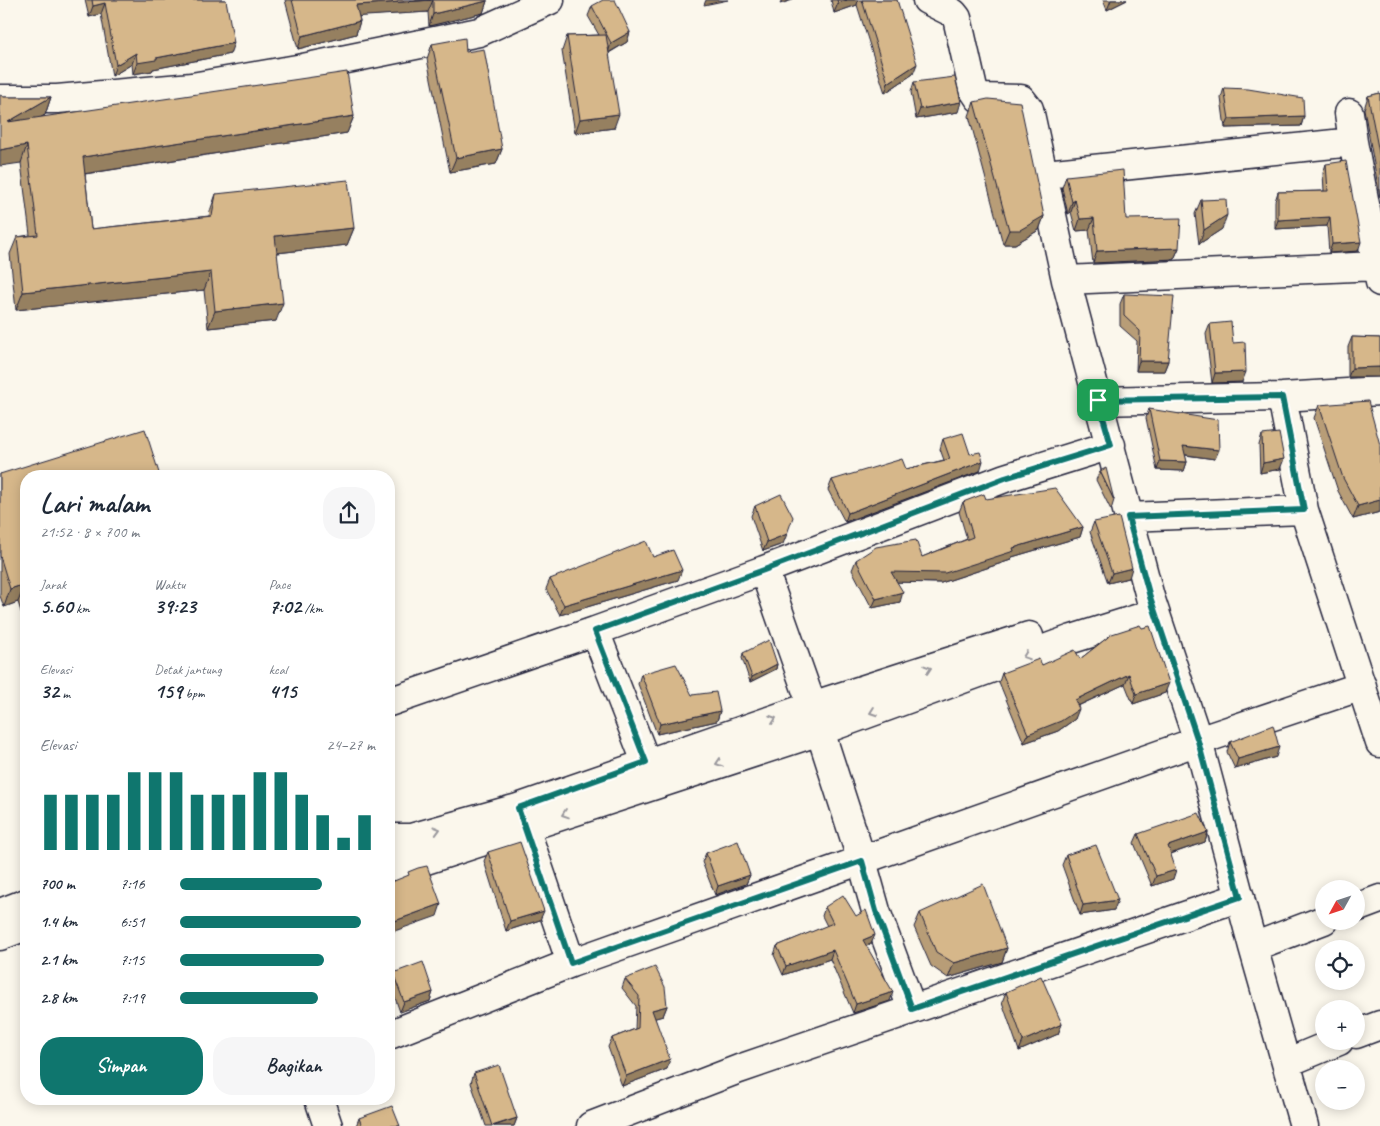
<!DOCTYPE html>
<html lang="id">
<meta charset="utf-8">
<style>
:root{--surface:#fff;--page:#f6f6f7;--text:#1f2937;--muted:#747a83;--accent:#0f766e}
body{margin:0;font-family:Caveat,sans-serif;background:var(--page);color:var(--text);height:100vh;display:flex;flex-direction:column;font-size:19px;white-space:nowrap}
*{box-sizing:border-box;margin:0}
p{font-size:16px;color:var(--muted)}
.icon{flex:none;width:28px;height:28px;fill:none;stroke:currentColor;stroke-width:2;stroke-linecap:round;stroke-linejoin:round}
.map{position:relative;flex:1;overflow:hidden}
.side{position:absolute;left:20px;top:470px;width:375px;height:635px;display:flex;flex-direction:column;background:var(--surface);border-radius:20px;box-shadow:0 2px 12px #0003}
.side>*{flex:none}
.needle{width:32px;rotate:230deg}
.buttons{position:absolute;left:1315px;top:880px;display:grid;gap:10px}
.buttons a{display:grid;place-items:center;width:50px;height:50px;border-radius:50%;background:var(--surface);box-shadow:0 2px 12px #0003;font-size:25px}
.pin{position:absolute;display:grid;place-items:center;width:42px;height:42px;color:#fff;margin:-21px;border-radius:10px;box-shadow:0 2px 8px #0006}
.round{display:grid;place-items:center;flex:none;width:52px;height:52px;border-radius:20px;background:var(--page)}
.summary{display:flex;align-items:center;justify-content:space-between;height:85px;padding:0 20px}
h1{font-size:28px;font-weight:700;line-height:38px}
.metrics{display:grid;grid-template-columns:repeat(3,1fr);gap:8px;height:85px;padding:5px 20px}
.metrics div{display:grid;align-content:center}
.metrics b{font-size:21px;font-weight:700}
.metrics small{font-size:14px;font-weight:400}
.metrics p{font-size:14px}
.chart{height:140px;padding:10px 20px}
.chart p{display:flex;justify-content:space-between}
.chart svg{width:100%;height:90px;margin-top:5px;stroke:var(--accent);stroke-width:6}
.button{display:flex;gap:10px;margin-top:auto;padding:10px 20px}
.button a{flex:1;height:58px;border-radius:20px;background:var(--accent);color:#fff;font-size:20px;font-weight:700;line-height:58px;text-align:center}
.button a+a{background:var(--page);color:var(--text)}
ul{padding:0 20px;list-style:none;font-size:16px}
li{display:grid;grid-template-columns:80px 60px 1fr;align-items:center;height:38px}
li i{height:12px;border-radius:6px;background:var(--accent)}
.map>svg:first-child{display:block}
.lines{fill:none;stroke-linecap:round;stroke-linejoin:round}
.minor-casing{stroke:#22223b;stroke-width:31}
.minor{stroke:#fbf7ec;stroke-width:28}
.wall{fill:#b89d77;stroke:#22223b}
.shaded-wall{fill:#968061;stroke:#22223b}
.building{fill:#d6b78a;stroke:#22223b}
.oneway{stroke:#99979c}
.route-casing{stroke:#fff;stroke-width:10}
.route{stroke:#0f766e;stroke-width:6}
</style>
<div class="map">
<svg width="1380" height="1126" viewBox="0 0 1380 1126">
<rect width="100%" height="100%" fill="#fbf7ec"/>
<filter id="ink" filterUnits="userSpaceOnUse"><feTurbulence type="fractalNoise" baseFrequency=".02" numOctaves="2"/><feDisplacementMap in="SourceGraphic" scale="10" xChannelSelector="R" yChannelSelector="G"/><feConvolveMatrix kernelMatrix="1 2 1 2 8 2 1 2 1" color-interpolation-filters="sRGB"/></filter>
<g filter="url(#ink)">
<g class="lines">
<g class="minor-casing">
<path id="minor" d="M927 0 953 13 957 18 973 89 979 98 1021 99 1029 109 1066 280 1150 597 1198 741 1253 947 1304 1126
M0 99H57L192 87 303 68 479 32 550 0
M1349 113 1353 142
M1045 174 1353 142 1380 282
M1066 280 1377 266
M1282 397 1304 510 1380 743
M1098 401 1282 397 1380 391
M1128 517 1304 510
M389 702 595 631
M646 762 595 631 764 570
M519 810 571 963
M389 838H411L518 808 812 706 1029 636
M389 866H400L420 862 820 731 1072 639 1155 613
M1356 908 1380 899
M0 913 26 903
M0 936 26 926
M1253 947 1324 920
M912 1009 876 911 862 861 812 706 764 570 1005 478 1111 445
M1356 1034 1380 1025
M389 1035 571 963 1198 741 1362 686
M1286 1063 1339 1041
M319 1099 328 1126
M591 1126 739 1069 1240 897"/>
</g>
<use href="#minor" class="minor"/>
</g>
<path class="wall" d="M85 0H226L230 54 153 69 152 71 133 74 132 64 112 76 101 14 89 17Z
M285 0H487V1L483 13 429 26 428 12 359 16 360 21 356 34 298 49Z
M831 0H897L913 74 885 93 857 5 834 13Z
M1103 0H1127L1107 10Z
M592 6 630 32 627 42 609 53 614 128 575 133 562 51 567 36 599 35 588 16Z
M432 44 466 52 502 149 496 164 450 172 427 59Z
M914 82 958 112 916 119 911 92Z
M1224 88 1304 116 1301 126 1225 128 1221 98Z
M1380 93V197L1364 109 1368 96Z
M4 97H51L45 115 41 117 354 116 347 133 85 174 91 229 209 216 210 211 216 194 354 228 347 245 277 253 276 321 208 328 204 290 16 310 10 254 17 237 30 235 21 163Z
M974 102 1044 216 1039 230 1015 244H1003L969 116Z
M1326 164 1358 251 1329 253 1327 226 1275 229V201L1278 192 1324 191 1323 173Z
M1066 176 1126 219 1179 248 1174 259 1093 263 1089 230 1076 231 1071 212 1068 214 1062 188Z
M1201 200 1222 229 1199 244 1195 214Z
M1124 294 1168 361 1164 371H1136L1137 341 1120 326V304Z
M1210 324 1233 343 1242 382 1212 383 1206 334Z
M1352 337 1380 338V377H1348V347Z
M1319 405 1380 512 1353 519 1338 491 1314 418Z
M1149 409 1215 459 1185 455 1187 462 1184 471 1157 470 1146 418Z
M1262 435 1280 469 1260 473 1259 445Z
M943 439 970 454 980 471 845 522 828 490 832 480 906 469 944 460 940 449Z
M1100 471 1114 500 1111 510 1096 480Z
M0 474 26 476V628L18 602 4 607 0 596Z
M986 499 1083 527 1080 537 1012 557 1011 560 941 583 897 582 900 602 872 608 852 570 856 560 922 557 967 539 959 512 963 502Z
M755 506 783 544 763 551 751 516Z
M1094 522 1129 578 1108 583 1090 532Z
M653 557 678 580 560 615 546 589 550 579Z
M1112 634 1165 693 1133 704 1125 684 1078 706 1075 719 1058 731 1024 743 999 682 1002 673 1042 665 1080 659Z
M743 653 777 664 776 669 750 682 742 658Z
M641 674 692 695 720 711 717 721 657 734 638 684Z
M1230 742 1276 757 1235 769 1227 752Z
M1208 832 1205 842 1171 854 1173 879 1152 886 1134 843 1138 834Z
M488 852 540 920 506 931 484 861Z
M706 853 750 875 746 884 715 895 702 862Z
M1066 855 1114 910 1080 915 1062 865Z
M825 907 871 944 866 946 890 1001 853 1013 830 959 783 975 774 955 777 946 827 926 822 916Z
M920 913 1007 948 1002 962 948 978 931 966 914 927Z
M393 973 433 992 430 1001 400 1012 390 983Z
M625 979 667 1006 663 1016 655 1018 667 1069 622 1086 608 1047 612 1038 635 1029 636 1006 622 988Z
M1006 992 1062 1024 1058 1034 1019 1051 1002 1002Z
M474 1073 517 1118 514 1126H486L471 1083Z
M359 1118 400 1126H356Z"/>
<path class="shaded-wall" d="M433 0 428 12 351 17 356 5Z
M706 0H728L704 5Z
M782 0H793L780 4Z
M847 0H858L857 5 834 13 838 3Z
M1111 0H1127L1107 10Z
M487 1 483 13 429 26 433 14Z
M105 3 101 14 89 17 93 6Z
M360 21 356 34 298 49 302 36Z
M630 32 627 42 608 53 611 43Z
M234 43 230 54 153 69 152 71 133 74 137 63 156 58Z
M136 53 132 64 112 76 116 65Z
M917 64 913 74 885 93 888 83Z
M51 97 45 115 2 139 8 122Z
M961 102 958 112 916 119 920 109Z
M619 114 614 128 575 133 580 119Z
M354 116 347 133 77 175 83 157Z
M1304 116 1301 126 1225 128 1229 119Z
M27 145 21 163 0 166V150Z
M502 149 496 164 450 172 456 158Z
M1075 200 1071 212 1068 214 1072 202Z
M1227 215 1222 229 1199 244 1204 230Z
M1044 216 1039 230 1015 244H1003L1009 230Z
M1330 217 1327 226 1275 229 1278 220Z
M1094 218 1089 230 1076 231 1080 219Z
M354 228 347 245 268 254 275 236Z
M1361 242 1358 251 1329 253 1332 244Z
M1179 248 1174 259 1093 263 1097 251Z
M211 272 204 290 16 310 23 292Z
M283 303 276 321 208 328 215 311Z
M1139 361H1168L1164 371H1136Z
M1380 367V377H1348L1352 368Z
M1246 372 1242 382 1212 383 1215 373Z
M1183 446 1219 450 1215 459 1180 454Z
M1284 459 1280 469 1260 473 1263 463Z
M983 461 980 471 845 522 848 513Z
M1160 461 1187 462 1184 471 1157 470Z
M1380 500V512L1353 519 1358 506Z
M1083 527 1080 537 1012 557 1011 560 941 583 888 582 891 572 1013 548Z
M787 534 783 544 763 551 767 542Z
M1132 568 1129 578 1108 583 1112 573Z
M682 570 678 580 560 615 564 605Z
M25 584 18 602 4 607 10 589Z
M903 592 900 602 872 608 876 599Z
M777 664 776 669 750 682 752 677Z
M1129 674 1125 684 1071 709 1075 700Z
M1169 683 1165 693 1133 704 1136 694Z
M1079 709 1075 719 1058 731 1024 743 1028 734Z
M720 711 717 721 657 734 660 724Z
M1279 747 1276 757 1235 769 1238 759Z
M1208 832 1205 842 1164 856 1168 846Z
M1176 870 1173 879 1152 886 1156 876Z
M750 875 746 884 715 895 718 886Z
M1118 900 1114 910 1080 915 1083 905Z
M441 904 437 916 389 933V923Z
M544 911 540 920 506 931 510 921Z
M875 935 871 944 859 949 863 940Z
M1007 948 1002 962 948 978 954 963Z
M833 950 830 959 783 975 786 966Z
M433 992 430 1001 400 1012 404 1002Z
M893 992 890 1001 853 1013 856 1004Z
M667 1006 663 1016 649 1020 652 1010Z
M1062 1024 1058 1034 1019 1051 1023 1041Z
M670 1059 667 1069 622 1086 626 1076Z
M517 1118 514 1126H494Z"/>
<path class="building" d="M92 0H226L234 43 156 58V60L137 63 136 53 116 65 105 3 93 6Z
M292 0H431L356 5 360 21 302 36Z
M433 0H487V1L433 14Z
M603 0H615L630 32 611 43 592 6Z
M837 0H847L838 3Z
M862 0H897L917 64 888 83Z
M606 35 619 114 580 119 567 36Z
M465 38 466 52 484 49 502 149 456 158 432 44Z
M347 72 354 116 83 157 91 229 212 216 216 194 348 180 354 228 275 236 283 303 215 311 211 272 23 292 17 237 38 235 27 145 0 150V95L4 97H51L8 122Z
M955 77 961 102 920 109 914 82Z
M1224 88 1248 89 1303 98 1304 116 1229 119Z
M1380 93V158L1368 96Z
M988 99 1020 102 1044 216 1020 230H1009L974 102Z
M1346 161 1361 242 1332 244 1330 217 1278 220V192L1328 191 1326 164Z
M1123 170 1126 219 1181 218 1179 248 1097 251 1094 218 1080 219 1075 200 1072 202 1066 176Z
M1226 199 1227 215 1204 230 1201 200Z
M1124 294 1174 296 1168 361H1139L1140 331 1124 316Z
M1231 322 1233 343 1245 342 1246 372 1215 373 1210 324Z
M1352 337 1380 338V367L1352 368Z
M1368 401 1380 445V500L1358 506 1343 478 1319 405Z
M1149 409 1218 420 1219 450 1183 446 1187 462 1160 461Z
M145 429 160 476H26V588L25 584 10 589 0 556V474Z
M963 433 970 454 980 452 983 461 848 513 832 480 902 459 906 469 950 459 943 439Z
M1279 433 1284 459 1263 463 1262 435Z
M1106 468 1114 500 1100 471Z
M1055 488 1083 527 1013 548 1014 551 945 573 891 572 903 592 876 599 856 560 876 547 916 540 922 557 973 537 963 502 984 494 986 499Z
M781 494 793 517 787 534 767 542 755 506Z
M1119 517 1132 568 1112 573 1094 522Z
M646 541 653 557 673 550 682 570 564 605 550 579Z
M1140 625 1142 628 1150 626 1169 683 1136 694 1129 674 1075 700 1079 709 1061 721 1028 734 1002 673 1039 659 1042 665 1075 650 1080 659 1112 634Z
M769 640 777 664 752 677 743 653Z
M676 664 692 695 716 692 720 711 660 724 641 674Z
M1273 725 1279 747 1238 759 1230 742Z
M1199 813 1208 832 1168 846 1176 870 1156 876 1138 834Z
M738 841 750 875 718 886 706 853Z
M520 842 544 911 510 921 488 852Z
M1096 845 1118 900 1083 905 1066 855Z
M427 866 441 904 389 923V883L409 875 408 872 418 868Z
M983 884 1007 948 954 963 936 952 920 913Z
M843 895 856 916 866 910 875 935 863 940 893 992 856 1004 833 950 786 966 777 946 833 923 825 907Z
M423 962 433 992 404 1002 393 973Z
M655 967 665 987 667 1006 652 1010 670 1059 626 1076 612 1038 638 1028 639 996 625 979Z
M1041 976 1062 1024 1023 1041 1006 992Z
M499 1065 517 1118 492 1126 474 1073Z
M392 1106 400 1126H362L359 1118Z"/>
<defs><path id="oneway-chevron" d="M-2-3.5L2.5 0L-2 3.5" fill="none" stroke-width="1.6" stroke-linecap="round" stroke-linejoin="round" transform="scale(1.25)"/></defs>
<g class="oneway">
<use href="#oneway-chevron" transform="translate(1026 656) rotate(160)"/>
<use href="#oneway-chevron" transform="translate(928 669) rotate(-18)"/>
<use href="#oneway-chevron" transform="translate(873 712) rotate(160)"/>
<use href="#oneway-chevron" transform="translate(773 719) rotate(-19)"/>
<use href="#oneway-chevron" transform="translate(719 763) rotate(162)"/>
<use href="#oneway-chevron" transform="translate(565 814) rotate(161)"/>
<use href="#oneway-chevron" transform="translate(437 830) rotate(-16)"/>
</g>
</g>
<g class="lines" filter="url(#ink)">
<g class="route-casing">
<path id="route" d="M1282 397 1304 510 1128 517 1150 597 1198 741 1240 897 912 1009 876 911 862 861 571 963 518 808 646 762 595 631 764 570 1005 478 1111 445 1098 400Z"/>
</g>
<use href="#route" class="route"/>
</g>
</svg>
<div class="buttons">
<a><svg class="needle" viewBox="-14 -14 28 28"><path d="M0-13l5 13h-10z" fill="#e53935"/><path d="M0 13l5-13h-10z" fill="#747a83"/></svg></a>
<a><svg class="icon" aria-label="locate" viewBox="0 0 24 24"><circle cx="12" cy="12" r="6"/><path d="M12 2v4M12 18v4M2 12h4M18 12h4"/></svg></a>
<a>+</a>
<a>−</a>
</div>
<div class="pin" style="left:1098px;top:400px;background:#1e9e55"><svg class="icon" aria-label="arrive" viewBox="0 0 24 24"><path d="M6 21V4h12l-3 4 3 4H6"/></svg></div>
<section class="side">
<div class="summary"><div><h1>Lari malam</h1><p>21:52 · 8 × 700 m</p></div><a class="round"><svg class="icon" aria-label="share" viewBox="0 0 24 24"><path d="M12 15V3M7 8l5-5 5 5M5 13v7h14v-7"/></svg></a></div>
<div class="metrics">
<div><p>Jarak</p><b>5.60<small> km</small></b></div>
<div><p>Waktu</p><b>39:23</b></div>
<div><p>Pace</p><b>7:02<small> /km</small></b></div>
</div>
<div class="metrics">
<div><p>Elevasi</p><b>32<small> m</small></b></div>
<div><p>Detak jantung</p><b>159<small> bpm</small></b></div>
<div><p>kcal</p><b>415</b></div>
</div>
<div class="chart"><p><span>Elevasi</span>24–27 m</p>
<svg viewBox="0 0 160 44" preserveAspectRatio="none"><path d="M5 44V17M15 44V17M25 44V17M35 44V17M45 44V6M55 44V6M65 44V6M75 44V17M85 44V17M95 44V17M105 44V6M115 44V6M125 44V17M135 44V27M145 44V38M155 44V27"/></svg>
</div>
<ul>
<li><b>700 m</b>7:16<i style="width:73%"></i></li>
<li><b>1.4 km</b>6:51<i style="width:93%"></i></li>
<li><b>2.1 km</b>7:15<i style="width:74%"></i></li>
<li><b>2.8 km</b>7:19<i style="width:71%"></i></li>
</ul>
<div class="button"><a>Simpan</a><a>Bagikan</a></div>
</section>
</div>
